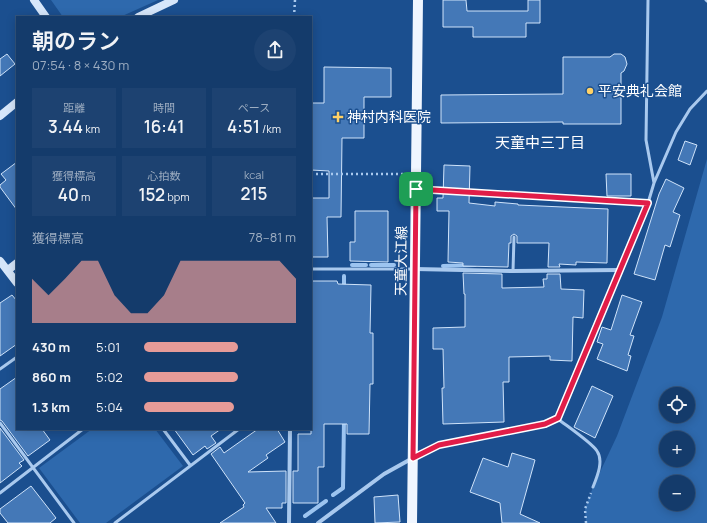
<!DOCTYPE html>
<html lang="ja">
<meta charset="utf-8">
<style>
:root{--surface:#143b6b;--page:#1d4271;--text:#f1f3f6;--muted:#9dadc1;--line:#33557e;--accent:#e69b98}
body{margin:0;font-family:Manrope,"Noto Sans JP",sans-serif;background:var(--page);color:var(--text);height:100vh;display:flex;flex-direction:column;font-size:15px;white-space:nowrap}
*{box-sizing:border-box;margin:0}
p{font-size:13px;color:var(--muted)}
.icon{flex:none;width:22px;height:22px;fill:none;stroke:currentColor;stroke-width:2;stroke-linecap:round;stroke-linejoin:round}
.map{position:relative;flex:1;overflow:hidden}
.details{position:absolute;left:16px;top:16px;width:296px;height:414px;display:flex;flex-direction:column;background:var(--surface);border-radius:0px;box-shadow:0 2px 10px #0003,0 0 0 1px var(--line)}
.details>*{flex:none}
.fabs{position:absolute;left:659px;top:387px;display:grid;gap:8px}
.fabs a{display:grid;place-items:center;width:36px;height:36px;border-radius:50%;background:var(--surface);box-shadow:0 2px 10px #0003,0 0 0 1px var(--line);font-size:20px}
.pin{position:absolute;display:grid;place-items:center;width:34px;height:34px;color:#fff;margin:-17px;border-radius:8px;box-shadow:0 2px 6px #0006}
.round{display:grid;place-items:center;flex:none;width:42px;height:42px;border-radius:21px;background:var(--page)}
.head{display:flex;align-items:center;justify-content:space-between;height:68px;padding:0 16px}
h1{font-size:22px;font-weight:600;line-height:30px}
.metrics{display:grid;grid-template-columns:repeat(3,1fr);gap:6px;height:68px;padding:4px 16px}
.metrics div{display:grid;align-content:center;border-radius:0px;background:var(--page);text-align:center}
.metrics b{font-size:17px;font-weight:600}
.metrics small{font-size:11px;font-weight:400}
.metrics p{font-size:11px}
.chart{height:112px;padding:8px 16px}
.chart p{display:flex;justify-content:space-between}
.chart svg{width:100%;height:72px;margin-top:4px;fill:var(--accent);opacity:.7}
ul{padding:0 16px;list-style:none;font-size:13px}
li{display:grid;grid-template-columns:64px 48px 1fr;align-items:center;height:30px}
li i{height:10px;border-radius:5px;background:var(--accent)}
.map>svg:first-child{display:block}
.green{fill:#2e69ad;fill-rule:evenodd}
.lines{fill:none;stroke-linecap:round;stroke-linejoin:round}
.stream{stroke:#9cc4f0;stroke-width:4}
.building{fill:#4478b7;stroke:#cfe3fa}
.path{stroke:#a9c9ee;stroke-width:2.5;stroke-dasharray:2 3;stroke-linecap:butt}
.lane{stroke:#a9c9ee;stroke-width:3}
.street{stroke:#a9c9ee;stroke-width:4}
.secondary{stroke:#d6e6fa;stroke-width:8}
.primary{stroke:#f0f6ff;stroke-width:10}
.route-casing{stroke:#fff;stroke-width:8}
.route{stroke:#e11d48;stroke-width:5}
.poi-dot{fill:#ffd166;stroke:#1b4f8f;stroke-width:1.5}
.labels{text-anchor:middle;stroke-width:3;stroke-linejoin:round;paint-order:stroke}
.poi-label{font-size:14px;fill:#fff;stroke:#1b4f8f;text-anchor:start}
.street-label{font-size:14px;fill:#fff;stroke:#1b4f8f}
.neighbourhood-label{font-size:15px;fill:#fff;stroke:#1b4f8f}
</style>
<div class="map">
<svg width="707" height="523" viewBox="0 0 707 523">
<rect width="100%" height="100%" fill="#1b4f8f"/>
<path class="green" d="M51 0H158L120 17H63Z
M707 159V523H586L585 509 593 487 617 436 662 317ZM666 394H688V416H666ZM666 438H688V460H666ZM666 482H688V504H666Z
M92 429H155L183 466 106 523H80L39 468Z"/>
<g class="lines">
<path class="stream" d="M352 265H366
M371 265H394
M443 266 475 265
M344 288V276
M333 495 343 488 344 419
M305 516 326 501"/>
</g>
<path class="building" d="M443 0H466L467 11H528V0H540V23H526V37H473V27H443Z
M7 54 15 64 0 76V59Z
M614 54H621L625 57 627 64 624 71 621 73V124H563V122L441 123V95L563 94V57H610Z
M324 67 391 68V97H364V138H342L341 217H327L328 257H311V198H329V171L311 170V103H324Z
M685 141 697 145 690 165 678 160Z
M17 162V210L0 187V185L6 180 1 174Z
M444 165 470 166 469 203 495 206V202L518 204V205L608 209 607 263 576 262V265L559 264 560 267H548L549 243H517V236L514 234 511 236V243H509L508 267 463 266V263L448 262 449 211H437V198H443Z
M606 174H631V196H607Z
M666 179 684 188 673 212 680 215 670 247 665 245 655 280 634 274 659 194Z
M355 211H388V262L350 261V242H355Z
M463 273 502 274V288L544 287 543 279H547V274H560L561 289 584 290 583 318 573 317 572 361 550 360V356L509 357V382H503L504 422 443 424 442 388H444L443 349H433V328L465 327V294H464Z
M311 281H337L338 284 371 285 370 333H373V384H370L369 434H347V424H324V467H318V503H293V471H298V434H311Z
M12 295 17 301V344L0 356V303Z
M622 295 642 302 630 335 634 336 628 355 631 356 627 371 597 359 603 344 597 342 602 327 611 330Z
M17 377V429H42L50 440 28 456 2 421 0 420V389Z
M592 386 613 396 595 438 574 427Z
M0 428 24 460 19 463 22 466 0 483Z
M174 429H221L211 436 216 443 207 449 205 446 193 455Z
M258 429H277L285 442 266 455 268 458 248 472 286 471V503H282V508H266L276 523H220L244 507 243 505 245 503 211 454 220 447 224 453Z
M512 453 535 460 520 514 540 523H502L500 503 470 492 483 458 508 467Z
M31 486 56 518 50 523H8L0 513V509Z
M398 495 400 522 375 523 374 497Z"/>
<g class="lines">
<path class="path" d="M294 17 295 0
M311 174H404
M427 190 640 203
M586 523 585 509 591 493"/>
<path class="lane" d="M706 0 707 1
M654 183 676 132 690 109 707 91
M311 269H413
M513 271 514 237
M0 369 17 357
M558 419C567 426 592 443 597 451 604 461 597 477 593 487
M0 423 74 523
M163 429 190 465
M415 457 439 445 545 424 558 419 648 203 654 183 646 140 648 0
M0 493 83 429
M115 523 239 429"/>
<path class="street" d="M415 269 513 271 620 270
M289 523 290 429
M318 523 384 474 411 459"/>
<path class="secondary" d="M34 0 46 17
M138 17 174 0
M0 116 17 102
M0 261 17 283
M8 270 17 263"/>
<path class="primary" d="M412 523 418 0"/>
</g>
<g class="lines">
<g class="route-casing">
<path id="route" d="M416 189 648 203 558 418 545 424 439 445 413 458Z"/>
</g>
<use href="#route" class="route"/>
</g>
<g class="poi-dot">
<circle cx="590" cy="91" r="4"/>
<path d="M336 111h4v4h4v4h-4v4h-4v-4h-4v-4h4z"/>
</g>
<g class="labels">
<g class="poi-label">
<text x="598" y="96">平安典礼会館</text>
<text x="347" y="122">神村内科医院</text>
</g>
<g class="street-label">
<text transform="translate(401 261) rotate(-89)" y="5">天童大江線</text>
</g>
<g class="neighbourhood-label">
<text x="540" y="148">天童中三丁目</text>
</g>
</g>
</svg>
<div class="fabs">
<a><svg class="icon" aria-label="locate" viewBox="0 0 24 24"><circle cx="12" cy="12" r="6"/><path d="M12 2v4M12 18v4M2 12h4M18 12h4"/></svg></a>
<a>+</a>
<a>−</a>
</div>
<div class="pin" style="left:416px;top:189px;background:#1e9e55"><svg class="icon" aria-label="arrive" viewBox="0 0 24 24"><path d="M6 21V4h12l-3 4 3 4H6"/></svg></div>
<section class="details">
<div class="head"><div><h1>朝のラン</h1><p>07:54 · 8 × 430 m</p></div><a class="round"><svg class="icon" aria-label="share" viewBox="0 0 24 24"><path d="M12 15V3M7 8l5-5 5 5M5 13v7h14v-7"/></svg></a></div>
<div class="metrics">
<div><p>距離</p><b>3.44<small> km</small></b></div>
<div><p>時間</p><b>16:41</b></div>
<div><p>ペース</p><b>4:51<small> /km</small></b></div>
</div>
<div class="metrics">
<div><p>獲得標高</p><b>40<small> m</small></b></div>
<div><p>心拍数</p><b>152<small> bpm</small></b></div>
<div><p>kcal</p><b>215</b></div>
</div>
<div class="chart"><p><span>獲得標高</span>78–81 m</p>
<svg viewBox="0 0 160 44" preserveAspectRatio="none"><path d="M0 44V17L10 27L20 17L30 6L40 6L50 27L60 38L70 38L80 27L90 6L100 6L110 6L120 6L130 6L140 6L150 6L160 17V44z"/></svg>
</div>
<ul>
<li><b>430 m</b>5:01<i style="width:62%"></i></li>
<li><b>860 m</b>5:02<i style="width:62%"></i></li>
<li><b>1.3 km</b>5:04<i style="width:59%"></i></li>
</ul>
</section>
</div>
